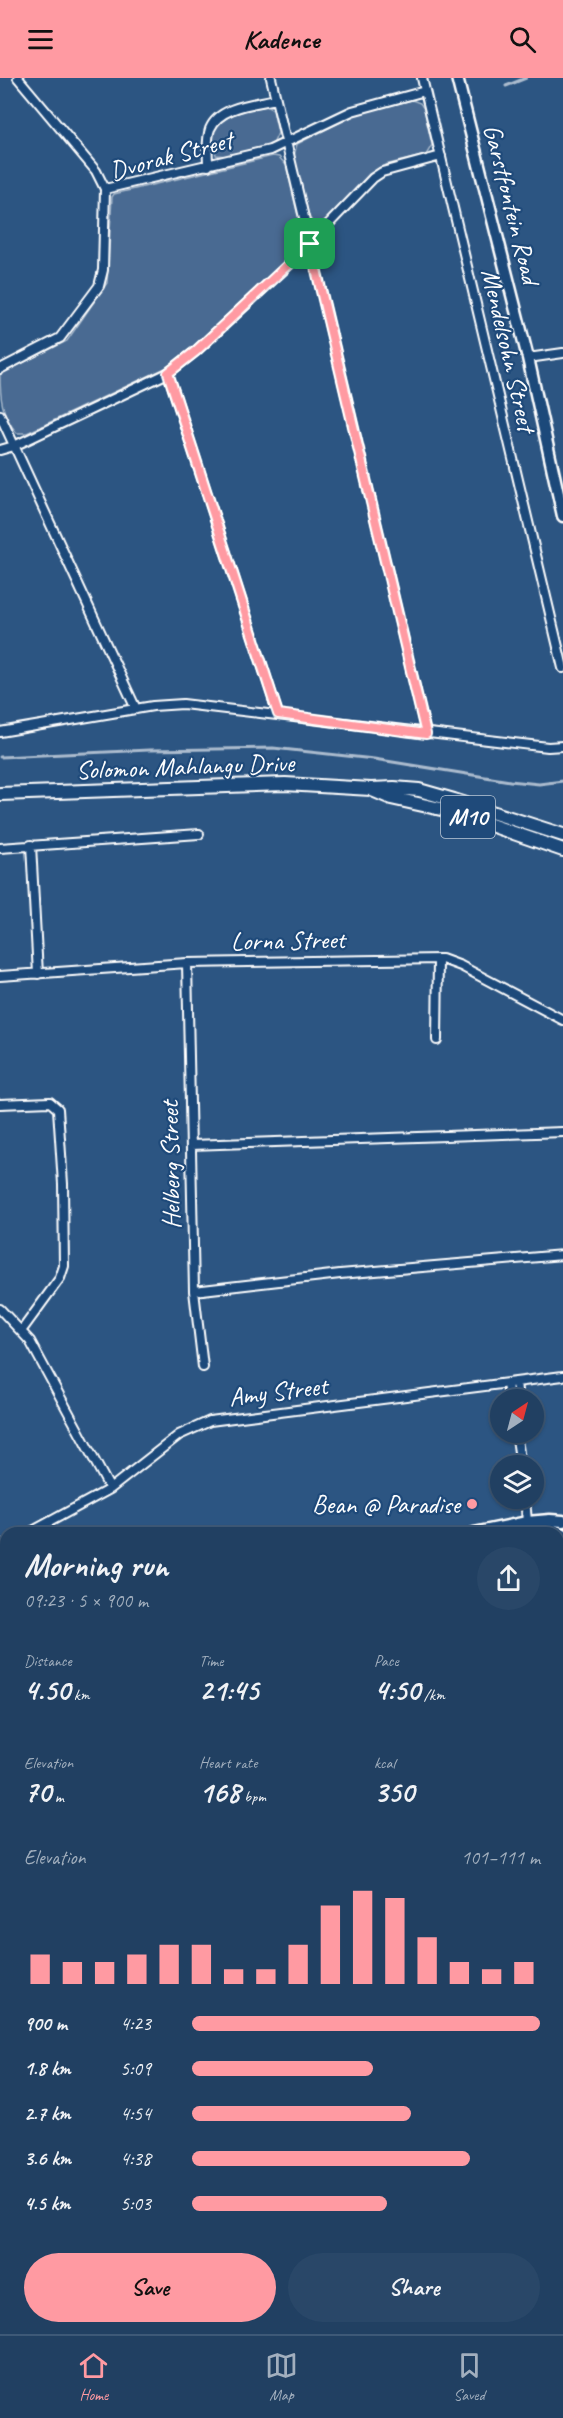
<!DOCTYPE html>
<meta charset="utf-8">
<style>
:root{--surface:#214062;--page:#294768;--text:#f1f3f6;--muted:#a2afbe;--line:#3e5977;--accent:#ff9aa2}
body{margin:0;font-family:Caveat,sans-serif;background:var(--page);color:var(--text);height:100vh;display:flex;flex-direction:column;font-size:22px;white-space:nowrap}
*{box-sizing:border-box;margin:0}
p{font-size:20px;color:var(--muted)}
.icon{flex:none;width:33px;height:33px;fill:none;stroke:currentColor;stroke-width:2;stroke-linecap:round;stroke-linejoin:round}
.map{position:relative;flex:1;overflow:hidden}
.side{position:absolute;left:0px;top:1449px;width:564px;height:807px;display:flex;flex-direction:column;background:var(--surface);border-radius:18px 18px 0 0;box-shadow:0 2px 4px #0004,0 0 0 2px var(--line)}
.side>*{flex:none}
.needle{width:39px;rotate:36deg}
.buttons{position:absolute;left:490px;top:1311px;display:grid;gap:12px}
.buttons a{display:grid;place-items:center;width:54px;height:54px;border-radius:50%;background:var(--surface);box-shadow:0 2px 4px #0004,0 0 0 2px var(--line);font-size:30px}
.pin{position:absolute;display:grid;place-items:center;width:51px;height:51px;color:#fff;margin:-26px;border-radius:12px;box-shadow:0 3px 9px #0006}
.round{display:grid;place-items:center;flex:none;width:63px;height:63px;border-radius:32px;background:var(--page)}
.head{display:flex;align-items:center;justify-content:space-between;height:102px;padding:0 24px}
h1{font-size:33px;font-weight:800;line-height:45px}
.stats{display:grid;grid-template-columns:repeat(3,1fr);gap:9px;height:102px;padding:6px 24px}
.stats div{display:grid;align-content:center}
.stats b{font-size:30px;font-weight:800}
.stats small{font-size:16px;font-weight:400}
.stats p{font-size:16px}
.chart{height:168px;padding:12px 24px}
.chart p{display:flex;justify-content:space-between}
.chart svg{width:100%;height:108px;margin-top:6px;stroke:var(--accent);stroke-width:6}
.action{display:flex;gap:12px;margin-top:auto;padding:12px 24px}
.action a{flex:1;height:69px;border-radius:36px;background:var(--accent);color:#111;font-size:24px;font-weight:800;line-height:69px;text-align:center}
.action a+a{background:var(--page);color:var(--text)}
ul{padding:0 24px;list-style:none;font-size:20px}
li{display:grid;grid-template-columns:96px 72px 1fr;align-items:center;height:45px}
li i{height:15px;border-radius:8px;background:var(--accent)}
header{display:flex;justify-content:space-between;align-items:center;height:78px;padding:0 24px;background:var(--accent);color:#111;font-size:27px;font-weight:800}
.dock{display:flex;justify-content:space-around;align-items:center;height:84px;border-top:2px solid var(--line);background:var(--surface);font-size:16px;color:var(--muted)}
.dock a{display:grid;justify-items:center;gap:3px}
.dock .active{color:var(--accent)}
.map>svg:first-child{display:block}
.built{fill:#3b618b}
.green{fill:#486b92;stroke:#a4b5c8;stroke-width:1.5}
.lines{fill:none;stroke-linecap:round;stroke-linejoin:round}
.stream{stroke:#acbcce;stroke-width:3}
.street-casing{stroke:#fff;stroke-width:12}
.secondary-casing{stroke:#fff;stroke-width:15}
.primary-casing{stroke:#fff;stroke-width:16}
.street{stroke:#1f4a7a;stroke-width:8}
.secondary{stroke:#1f4a7a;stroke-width:10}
.primary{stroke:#1f4a7a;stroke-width:12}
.route-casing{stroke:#fff;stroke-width:12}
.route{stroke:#ff9aa2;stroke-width:8}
.poi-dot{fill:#ff9aa2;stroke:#1f4a7a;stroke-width:2}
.labels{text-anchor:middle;stroke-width:4.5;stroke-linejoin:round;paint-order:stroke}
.shield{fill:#1f4a7a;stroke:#bcc9d7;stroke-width:1.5}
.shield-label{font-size:24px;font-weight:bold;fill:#fff}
.street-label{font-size:26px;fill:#fff;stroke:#1f4a7a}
.poi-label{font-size:26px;fill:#fff;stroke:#1f4a7a;text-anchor:end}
</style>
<header><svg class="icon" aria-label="menu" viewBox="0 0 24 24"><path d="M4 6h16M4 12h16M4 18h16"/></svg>Kadence<svg class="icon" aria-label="search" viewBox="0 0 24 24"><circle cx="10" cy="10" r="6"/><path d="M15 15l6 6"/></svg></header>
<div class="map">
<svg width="563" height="2256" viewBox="0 0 563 2256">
<rect width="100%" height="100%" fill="#2c5582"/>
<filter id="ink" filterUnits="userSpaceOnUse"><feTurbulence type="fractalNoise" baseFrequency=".0167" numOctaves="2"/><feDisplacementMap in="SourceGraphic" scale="12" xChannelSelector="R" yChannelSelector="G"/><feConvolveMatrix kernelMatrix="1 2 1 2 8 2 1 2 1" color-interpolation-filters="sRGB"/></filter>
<g filter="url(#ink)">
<path class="built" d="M558 1467H563V1552L558 1556Z"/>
<path class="green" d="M412 22 420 25 424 31 432 67 426 77 385 87 369 96 325 145 321 147 313 145 309 139 294 78 297 66 356 36Z
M266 28 273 32 278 55 273 66 227 78 216 77 212 56C223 35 245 32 266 28Z
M273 78 279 79 286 87 303 159 300 170 176 285 27 355H17C1 337 0 318 0 296L67 263 107 205 112 119 114 116Z
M6 1705V1839H0V1709Z
M563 1793V2053L558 2050V1795Z
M269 2250H387L395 2256H266Z"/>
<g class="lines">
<path class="stream" d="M506 8 526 0
M0 679 149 672 273 670 374 681 510 703 539 706 563 703
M0 1753H6
M558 1832H563
M558 2112 563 2099"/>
<g class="street-casing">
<path id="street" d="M271 0 426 655
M422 0 563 590
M208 88C208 77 206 62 210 51 219 28 255 26 276 21
M105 111 270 72 352 33 425 13
M528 280 563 275
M0 291 60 260 99 208 103 192 105 111 96 93 18 0
M168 295 278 636
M0 337 136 631
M0 372 14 368 168 295 196 273 290 186 373 100 382 94 441 78
M0 654 153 628 183 626 548 669 563 668
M31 767 38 896
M0 770 199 756
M187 885 194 1213 203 1289
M0 898 187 885 442 881 461 888 563 942
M437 962 438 881
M0 1026 50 1024 58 1031 63 1106 64 1188 60 1200 22 1252
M191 1067 563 1054
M194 1213 340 1196 563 1177
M0 1231 30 1263 110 1411
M516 1304 518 1322
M507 1305 509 1322
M516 1354 521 1388
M525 1420 527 1444
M29 1455 110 1411 179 1357 210 1343 563 1298
M0 1466H6
M0 2101 6 2105
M0 2250 8 2256
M202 2250 210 2256
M252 2256 254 2250"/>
</g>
<g class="secondary-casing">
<path id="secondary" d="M457 0 528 280 563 438
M535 1445 563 1456
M474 1455 527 1444 550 1442 563 1443
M558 1464H563
M0 1636 6 1631
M0 1932 6 1936
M427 2250 435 2256"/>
</g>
<g class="primary-casing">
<path id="primary" d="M372 712 391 720 450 733 563 772
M0 716 285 706 371 711 394 710 419 712 454 722 563 757"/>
</g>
<use href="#street" class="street"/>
<use href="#secondary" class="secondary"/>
<use href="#primary" class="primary"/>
</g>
</g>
<g class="lines" filter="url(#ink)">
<g class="route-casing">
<path id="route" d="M310 166 426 656 278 636 168 295 196 273Z"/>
</g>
<use href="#route" class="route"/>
</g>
<circle class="poi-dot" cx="472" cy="1426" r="6"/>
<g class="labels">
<rect class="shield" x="441" y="718" width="54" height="42" rx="4.5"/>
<g class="shield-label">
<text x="468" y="747">M10</text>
</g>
<g class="street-label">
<text transform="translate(171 77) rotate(-15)" y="9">Dvorak Street</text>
<text transform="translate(512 126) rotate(76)" y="9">Garstfontein Road</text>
<text transform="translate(509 272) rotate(77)" y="9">Mendelsohn Street</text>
<text transform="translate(185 688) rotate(-2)" y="9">Solomon Mahlangu Drive</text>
<text transform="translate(288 862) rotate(-1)" y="9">Lorna Street</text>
<text transform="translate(170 1087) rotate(-91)" y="9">Helberg Street</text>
<text transform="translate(278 1313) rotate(-7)" y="9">Amy Street</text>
</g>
<g class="poi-label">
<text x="460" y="1435">Bean @ Paradise</text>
</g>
</g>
</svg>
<div class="buttons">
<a><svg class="needle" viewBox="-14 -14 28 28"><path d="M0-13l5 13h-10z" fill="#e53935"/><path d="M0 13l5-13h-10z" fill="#a2afbe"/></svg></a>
<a><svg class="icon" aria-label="layers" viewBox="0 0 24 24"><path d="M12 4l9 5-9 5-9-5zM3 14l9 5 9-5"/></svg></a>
</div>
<div class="pin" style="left:310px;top:166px;background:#1e9e55"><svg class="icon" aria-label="arrive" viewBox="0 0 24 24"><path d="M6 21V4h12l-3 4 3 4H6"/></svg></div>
<section class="side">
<div class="head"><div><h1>Morning run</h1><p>09:23 · 5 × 900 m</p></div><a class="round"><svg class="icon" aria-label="share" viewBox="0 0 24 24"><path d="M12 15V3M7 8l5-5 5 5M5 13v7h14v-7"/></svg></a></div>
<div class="stats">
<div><p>Distance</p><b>4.50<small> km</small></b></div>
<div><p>Time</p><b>21:45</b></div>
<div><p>Pace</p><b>4:50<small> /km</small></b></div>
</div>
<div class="stats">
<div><p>Elevation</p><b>70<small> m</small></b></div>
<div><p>Heart rate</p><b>168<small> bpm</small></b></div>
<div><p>kcal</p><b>350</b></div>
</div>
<div class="chart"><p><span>Elevation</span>101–111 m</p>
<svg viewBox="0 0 160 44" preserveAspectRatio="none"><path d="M5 44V32M15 44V35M25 44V35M35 44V32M45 44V28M55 44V28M65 44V38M75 44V38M85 44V28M95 44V12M105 44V6M115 44V9M125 44V25M135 44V35M145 44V38M155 44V35"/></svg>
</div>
<ul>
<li><b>900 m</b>4:23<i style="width:100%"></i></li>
<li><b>1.8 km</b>5:09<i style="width:52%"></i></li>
<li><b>2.7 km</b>4:54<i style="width:63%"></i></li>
<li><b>3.6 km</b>4:38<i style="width:80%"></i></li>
<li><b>4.5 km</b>5:03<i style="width:56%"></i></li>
</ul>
<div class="action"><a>Save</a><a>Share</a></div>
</section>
</div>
<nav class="dock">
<a class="active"><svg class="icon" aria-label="home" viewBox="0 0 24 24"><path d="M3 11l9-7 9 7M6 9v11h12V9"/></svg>Home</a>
<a><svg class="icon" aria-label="map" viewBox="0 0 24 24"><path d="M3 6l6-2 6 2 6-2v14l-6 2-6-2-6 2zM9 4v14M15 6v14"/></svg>Map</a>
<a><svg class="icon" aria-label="saved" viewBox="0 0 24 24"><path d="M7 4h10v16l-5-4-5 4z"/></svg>Saved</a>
</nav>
